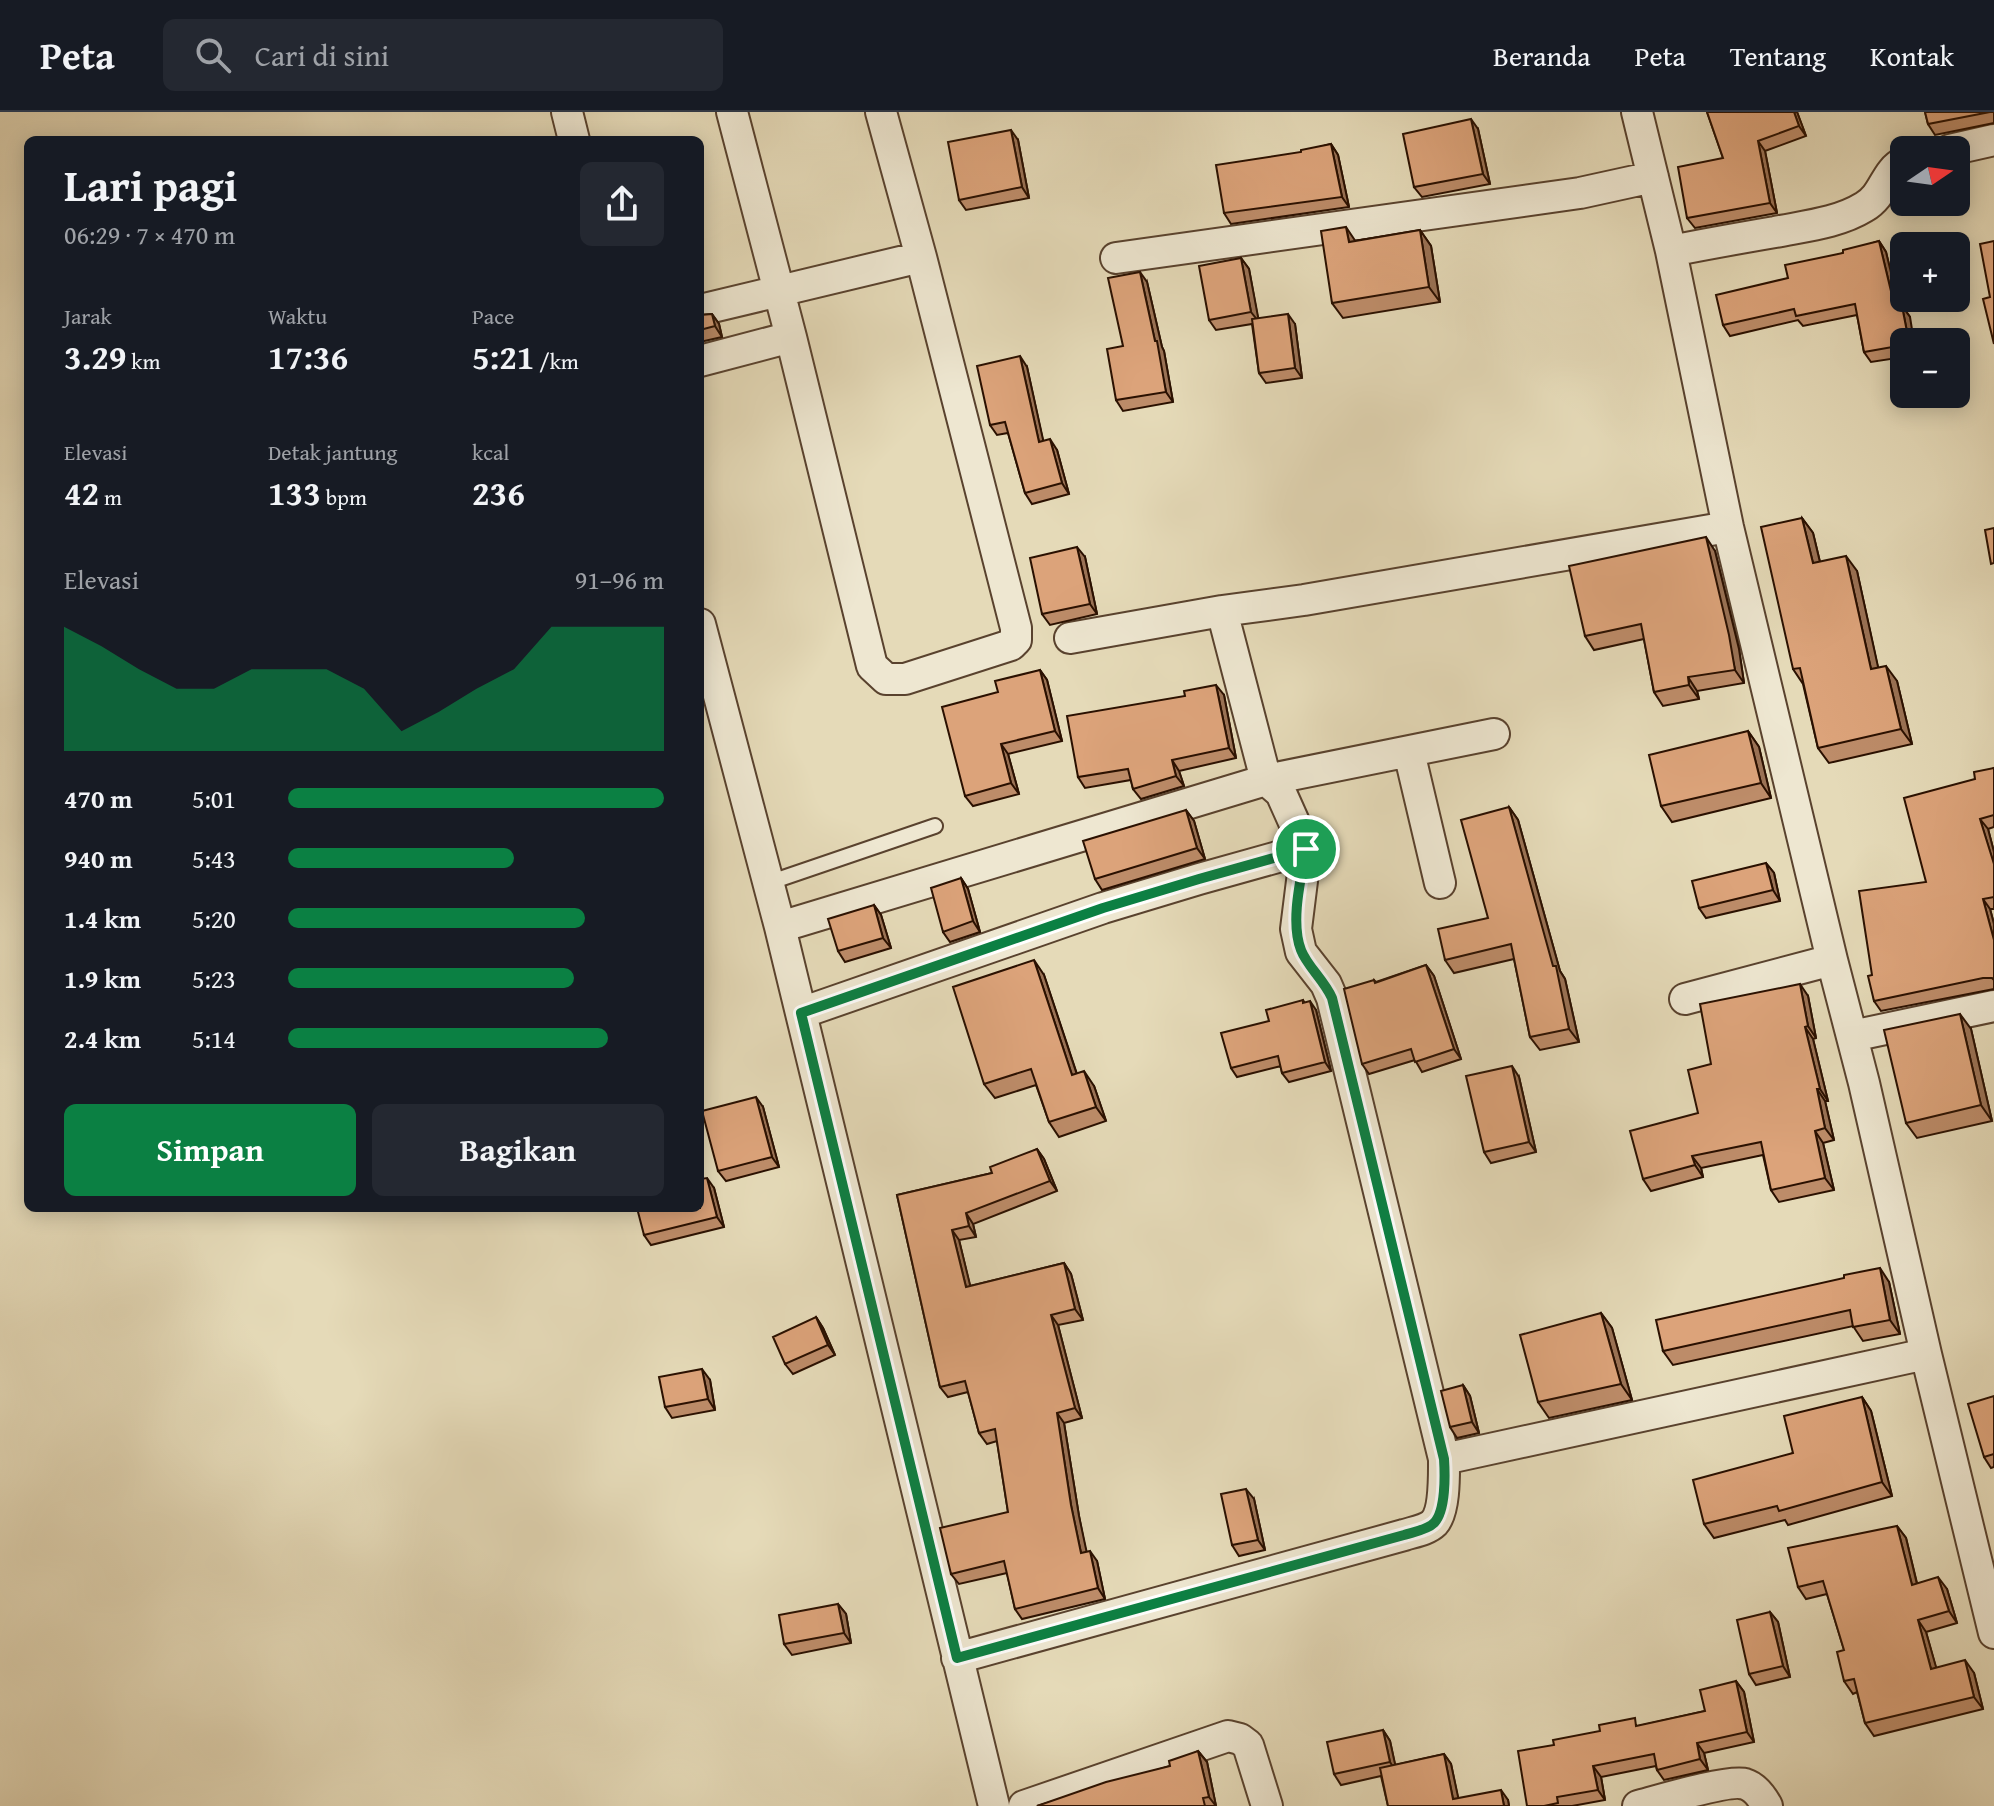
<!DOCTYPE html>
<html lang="id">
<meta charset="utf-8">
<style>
:root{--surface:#171b24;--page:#242831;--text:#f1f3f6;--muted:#9ea1a6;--line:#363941;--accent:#0b8043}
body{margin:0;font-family:"Gentium Book Plus",serif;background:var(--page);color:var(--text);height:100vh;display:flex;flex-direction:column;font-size:30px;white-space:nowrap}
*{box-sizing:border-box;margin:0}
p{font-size:26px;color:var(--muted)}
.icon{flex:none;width:44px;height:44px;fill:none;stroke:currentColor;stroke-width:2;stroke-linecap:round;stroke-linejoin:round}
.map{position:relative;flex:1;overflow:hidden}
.side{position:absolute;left:24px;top:24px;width:680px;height:1076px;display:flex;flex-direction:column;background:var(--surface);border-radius:12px;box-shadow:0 4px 20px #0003}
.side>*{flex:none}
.needle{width:52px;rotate:77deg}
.buttons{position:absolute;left:1890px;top:24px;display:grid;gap:16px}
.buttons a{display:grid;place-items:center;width:80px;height:80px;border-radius:12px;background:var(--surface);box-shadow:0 4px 20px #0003;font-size:40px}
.pin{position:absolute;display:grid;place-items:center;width:68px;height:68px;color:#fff;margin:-34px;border:4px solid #fff;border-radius:50%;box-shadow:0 2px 8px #0007}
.round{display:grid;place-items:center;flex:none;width:84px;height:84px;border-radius:12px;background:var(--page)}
.overview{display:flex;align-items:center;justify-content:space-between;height:136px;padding:0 40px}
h1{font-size:44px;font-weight:700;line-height:60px}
.figures{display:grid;grid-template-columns:repeat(3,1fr);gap:12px;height:136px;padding:8px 40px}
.figures div{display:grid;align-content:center}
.figures b{font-size:34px;font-weight:700}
.figures small{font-size:22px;font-weight:400}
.figures p{font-size:22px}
.chart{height:224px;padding:16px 40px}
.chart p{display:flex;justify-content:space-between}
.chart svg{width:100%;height:144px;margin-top:8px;fill:var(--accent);opacity:.7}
.primary-button{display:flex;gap:16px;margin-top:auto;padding:16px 40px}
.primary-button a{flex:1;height:92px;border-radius:12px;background:var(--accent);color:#fff;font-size:32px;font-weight:700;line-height:92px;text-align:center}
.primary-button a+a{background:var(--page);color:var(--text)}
ul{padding:0 40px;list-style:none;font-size:26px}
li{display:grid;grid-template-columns:128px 96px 1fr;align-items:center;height:60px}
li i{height:20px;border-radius:10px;background:var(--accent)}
header{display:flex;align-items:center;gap:48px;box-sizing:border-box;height:112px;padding:0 40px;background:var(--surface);border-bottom:2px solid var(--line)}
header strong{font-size:38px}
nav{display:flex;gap:44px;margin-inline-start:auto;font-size:28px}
.search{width:560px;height:72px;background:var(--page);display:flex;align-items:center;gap:20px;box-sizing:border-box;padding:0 28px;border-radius:12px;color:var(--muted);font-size:30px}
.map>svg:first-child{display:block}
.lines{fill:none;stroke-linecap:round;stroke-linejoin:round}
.service-casing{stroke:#59422e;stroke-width:18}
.minor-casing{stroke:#59422e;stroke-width:34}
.service{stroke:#eee7d1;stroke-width:14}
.minor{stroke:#eee7d1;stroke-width:30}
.wall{fill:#bd8c69;stroke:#2a1000;stroke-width:2}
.shaded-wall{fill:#9a7255;stroke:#2a1000;stroke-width:2}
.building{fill:#dca37a;stroke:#2a1000;stroke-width:2}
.route-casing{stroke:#fff;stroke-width:16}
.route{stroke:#0b8043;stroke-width:10}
</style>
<header>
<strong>Peta</strong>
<div class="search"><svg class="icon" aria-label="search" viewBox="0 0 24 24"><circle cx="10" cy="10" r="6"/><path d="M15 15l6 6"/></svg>Cari di sini</div>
<nav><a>Beranda</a><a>Peta</a><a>Tentang</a><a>Kontak</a></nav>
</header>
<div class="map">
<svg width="1994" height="1694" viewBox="0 0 1994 1694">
<rect width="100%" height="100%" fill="#e5dab8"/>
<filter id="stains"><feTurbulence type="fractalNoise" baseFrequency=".0025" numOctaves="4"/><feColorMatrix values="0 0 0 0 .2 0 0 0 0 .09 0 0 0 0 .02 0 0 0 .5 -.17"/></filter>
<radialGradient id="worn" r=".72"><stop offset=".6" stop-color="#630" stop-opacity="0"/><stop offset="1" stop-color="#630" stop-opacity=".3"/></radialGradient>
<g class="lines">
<g class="service-casing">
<path id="service" d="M768 771 935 714"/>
</g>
<g class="minor-casing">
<path id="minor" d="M567 0 574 28
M881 0 921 145
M1637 0 1671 139 1728 415 1832 848 1864 971 1926 1242 1994 1521
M1950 38 1994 28
M1671 139C1706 132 1740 126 1775 120 1805 114 1838 111 1864 95 1885 83 1884 60 1904 50
M1116 146 1580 81 1653 65
M700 198 921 145 1016 516V528L1011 533 905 567H886L872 554 791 225 732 0
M700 249 791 225
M700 512 780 815 994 1694
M1070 526 1222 499 1304 488 1728 415
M1409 640 1440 771
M780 815 1266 668 1494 622
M1685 887 1832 848
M801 901 1103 796 1199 767 1306 737
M1852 924 1994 894
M1444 1347 1926 1242
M957 1546 1404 1423C1413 1420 1427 1418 1434 1411 1445 1399 1444 1362 1444 1347L1332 886 1326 872 1301 840 1296 817 1306 737 1281 681 1266 668 1222 499
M1024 1694 1228 1624 1240 1627 1248 1633 1267 1694
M1638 1694C1657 1689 1730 1667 1745 1672 1755 1675 1762 1685 1767 1694"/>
</g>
<use href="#service" class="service"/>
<use href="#minor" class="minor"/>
</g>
<path class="wall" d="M1707 0H1797L1806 24 1765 39 1777 101 1695 116 1687 106 1723 46Z
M1925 0H1994V11L1935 23 1928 12Z
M1478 17 1490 72 1422 85 1414 75Z
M1018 28 1029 86 966 98 959 88Z
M1331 32 1338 43 1349 95 1231 112 1224 101 1301 40Z
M1420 118 1431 134 1440 190 1343 206 1332 191 1355 129Z
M1879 129 1886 140 1899 195 1902 194 1910 205 1904 230V245L1871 250 1864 240 1857 203 1803 214 1798 208 1730 224 1723 213 1788 166 1843 141Z
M1241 146 1249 157 1258 207 1295 212 1302 266 1266 271 1259 261 1252 212 1216 218 1209 208Z
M1147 170 1162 235 1164 239 1173 290 1123 299 1116 288 1123 234Z
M712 202 719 212 722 225 700 230V203Z
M1027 255 1043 329 1057 338 1069 382 1032 392 1025 381 1008 321 997 323 990 313Z
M1802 406 1813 421 1820 450 1857 459 1878 556 1897 569 1912 632 1829 651 1818 636 1803 572 1793 557Z
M1715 439 1739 537 1744 571 1697 579 1699 587 1663 594 1654 580 1644 527 1594 538 1585 524Z
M1085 445 1097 502 1050 513 1042 502Z
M1040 558 1047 568 1062 629 1008 642 1019 682 973 694 965 684 998 580Z
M1224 583 1236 646 1179 659 1184 674 1141 687 1133 677 1131 668 1085 676 1078 665Z
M1748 619 1759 635 1771 686 1672 710 1661 694Z
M1994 656V715L1988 717 1994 740V797H1990L1994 812V877L1881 899 1874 889 1872 863 1926 770 1975 667Z
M1509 695 1518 708 1560 859 1565 867 1579 930 1540 938 1530 925 1514 847 1454 861 1445 848 1488 806Z
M1186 698 1194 709 1205 747 1102 778 1095 767Z
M1766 751 1774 761 1780 789 1706 806 1699 796Z
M961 766 968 777 980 820 950 830 943 820Z
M874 793 881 803 891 836 845 850 838 839Z
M1426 853 1434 864 1461 947 1422 960 1415 948 1369 962 1362 952 1374 868 1376 870Z
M1044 863 1077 962 1094 974 1106 1009 1059 1025 1049 1010 1036 973 995 986 984 972Z
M1808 884 1816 926 1813 927 1828 989H1825L1834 1028 1823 1031 1834 1078 1779 1090 1771 1078 1763 1043 1701 1056 1703 1065 1651 1079 1643 1067 1698 1001 1711 952Z
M1303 888 1305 891 1316 898 1331 959 1289 970 1282 961 1281 954 1237 965 1231 956 1269 909Z
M1971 917 1992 1009 1917 1026 1906 1011Z
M1519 965 1536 1040 1491 1051 1484 1040Z
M763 995 779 1055 726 1069 718 1059Z
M1037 1037 1044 1047 1057 1079 973 1112 976 1125 959 1128 970 1174 1064 1151 1071 1162 1083 1208 1058 1213 1082 1306 1064 1311 1079 1404 1086 1440 1097 1449 1105 1487 1022 1507 1015 1497 1007 1461 959 1472 951 1462 1008 1400 997 1329 987 1332 979 1321 968 1280 948 1285 940 1275 897 1083 992 1061Z
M714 1076 724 1115 651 1133 644 1123Z
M1889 1170 1900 1222 1863 1229 1853 1214 1673 1253 1663 1239Z
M1601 1201 1612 1216 1632 1288 1549 1306 1538 1290Z
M816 1205 823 1216 835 1243 793 1262 785 1252Z
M710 1268 715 1298 672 1306 665 1295Z
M1463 1273 1470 1284 1479 1321 1457 1326 1450 1315Z
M1994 1284V1355L1991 1356 1984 1345Z
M1862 1285 1871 1299 1892 1384 1788 1413 1785 1408 1714 1426 1704 1412Z
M1254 1387 1265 1438 1239 1444 1232 1433Z
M1897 1414 1906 1426 1917 1471 1947 1477 1957 1511 1926 1520 1936 1556 1974 1561 1983 1597 1874 1624 1865 1611 1857 1580 1853 1582 1844 1569V1538L1827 1482 1806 1487 1798 1475Z
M838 1492 846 1502 851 1531 792 1543 784 1532Z
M1770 1500 1778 1510 1790 1565 1756 1573 1749 1562Z
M1736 1569 1744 1580 1754 1630 1704 1641 1708 1658 1664 1668 1657 1658 1656 1654 1601 1665 1605 1688 1572 1694H1527L1554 1633 1705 1599Z
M1383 1618 1390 1629 1395 1653 1444 1642 1451 1652 1458 1686 1508 1688 1509 1694H1388L1381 1664 1341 1673 1334 1662Z
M1198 1639 1207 1650 1216 1694H1037L1170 1654Z"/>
<path class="shaded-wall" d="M1794 0H1797L1806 24 1799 14Z
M1471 7 1478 17 1490 72 1483 62Z
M1011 18 1018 28 1029 86 1022 75Z
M1758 29 1765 39 1777 101 1770 91Z
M1331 32 1338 43 1349 95 1342 85Z
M1346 115 1356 130H1349Z
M1420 118 1431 134 1440 190 1429 175Z
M1879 129 1886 140 1902 206 1895 196Z
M1241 146 1249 157 1259 210 1251 200Z
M1140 160 1147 170 1162 235 1164 239 1173 290 1166 280Z
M1902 194 1910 205 1914 230H1909Z
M712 202 719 212 722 225 715 214Z
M1288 202 1295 212 1302 266 1295 256Z
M1020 244 1027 255 1046 341 1039 330Z
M1050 327 1057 338 1069 382 1062 371Z
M1802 406 1813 421 1824 467 1813 451Z
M1706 425 1715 439 1739 537 1744 571 1735 558Z
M1077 435 1085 445 1097 502 1090 492Z
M1846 444 1857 459 1882 573 1871 557Z
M1886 554 1897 569 1912 632 1901 617Z
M1040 558 1047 568 1062 629 1055 619Z
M1688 565 1697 579 1699 587 1689 573Z
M1216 573 1224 583 1236 646 1229 636Z
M1748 619 1759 635 1771 686 1761 671Z
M1001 632 1008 642 1019 682 1011 671Z
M1172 648 1179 659 1184 674 1176 664Z
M1509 695 1518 708 1560 859 1565 867 1579 930 1569 917Z
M1186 698 1194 709 1205 747 1197 736Z
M1980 707 1988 717 1994 740V753Z
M1766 751 1774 761 1780 789 1773 778Z
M961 766 968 777 980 820 973 809Z
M1983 787 1990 797 1994 812V828Z
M874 793 881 803 891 836 883 826Z
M1034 848 1044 863 1082 978 1072 963Z
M1426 853 1434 864 1461 947 1454 937Z
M1800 872 1808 884 1816 926 1808 914Z
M1310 889 1316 898 1331 959 1325 950Z
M1960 902 1971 917 1992 1009 1981 993Z
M1805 915 1813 927 1828 989 1820 977Z
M1512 954 1519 965 1536 1040 1529 1030Z
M1084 959 1094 974 1106 1009 1096 995Z
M1817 977 1825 989 1834 1028 1825 1016Z
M756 985 763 995 779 1055 772 1045Z
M1815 1019 1823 1031 1834 1078 1825 1066Z
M1037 1037 1044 1047 1057 1079 1050 1069Z
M1692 1044 1701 1056 1703 1065 1695 1053Z
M707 1066 714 1076 724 1115 717 1105Z
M966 1101 973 1112 976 1125 969 1114Z
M952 1118 959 1128 973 1185 966 1175Z
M1064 1151 1071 1162 1083 1208 1075 1197Z
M1880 1156 1889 1170 1900 1222 1890 1208Z
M1601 1201 1612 1216 1632 1288 1621 1272Z
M1051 1203 1058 1213 1082 1306 1075 1296Z
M816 1205 823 1216 835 1243 828 1233Z
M702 1257 710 1268 715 1298 708 1287Z
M1463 1273 1470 1284 1479 1321 1472 1310Z
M1862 1285 1871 1299 1892 1384 1882 1370Z
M1057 1301 1064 1311 1079 1404 1089 1451 1081 1441 1071 1393Z
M1246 1377 1254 1387 1265 1438 1258 1428Z
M1897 1414 1906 1426 1920 1485 1912 1473Z
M1090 1439 1097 1449 1105 1487 1098 1476Z
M1938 1465 1947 1477 1957 1511 1949 1499Z
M838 1492 846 1502 851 1531 844 1521Z
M1770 1500 1778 1510 1790 1565 1783 1554Z
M1918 1508 1926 1520 1940 1569 1931 1557Z
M1965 1548 1974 1561 1983 1597 1974 1585Z
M1736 1569 1744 1580 1754 1630 1747 1620Z
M1383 1618 1390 1629 1397 1661 1390 1650Z
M1697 1631 1704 1641 1708 1658 1700 1647Z
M1198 1639 1207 1650 1216 1694 1209 1685Z
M1444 1642 1451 1652 1460 1694 1453 1687Z
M1593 1654 1601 1665 1605 1688 1598 1678Z
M1501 1678 1508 1688 1509 1694H1504Z"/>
<path class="building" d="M1707 0H1794L1799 14 1758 29 1770 91 1687 106 1678 55 1723 46Z
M1925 0H1990L1928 12Z
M1471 7 1483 62 1414 75 1403 22Z
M1011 18 1022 75 959 88 948 30Z
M1331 32 1342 85 1224 101 1216 53 1301 40V38Z
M1346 115 1349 130 1420 118 1429 175 1332 191 1321 119Z
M1879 129 1895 196 1902 194 1909 230H1904V233L1864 240 1855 192 1796 204 1794 197 1723 213 1716 183 1788 166 1785 153 1843 141V138Z
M1994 129V232L1983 187 1990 185 1980 132Z
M1241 146 1251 200 1209 208 1199 154Z
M1140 160 1155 229H1157L1166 280 1116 288 1107 237 1123 234 1108 166Z
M712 202 715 214 700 218V203Z
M1288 202 1295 256 1259 261 1252 207Z
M1020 244 1039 330 1050 327 1062 371 1025 381 1005 310 990 313 977 254Z
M1802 406 1813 451 1846 444 1871 557 1886 554 1901 617 1818 636 1800 556 1793 557 1761 415Z
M1994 416V451L1991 452 1985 418Z
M1706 425 1729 523 1735 558 1688 565 1689 573 1654 580 1641 512 1585 524 1569 454Z
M1077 435 1090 492 1042 502 1030 446Z
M1040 558 1055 619 1001 632 1011 671 965 684 942 595 998 580 995 569Z
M1216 573 1229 636 1172 648 1176 664 1133 677 1128 657 1078 665 1067 604 1185 584 1184 579Z
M1748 619 1761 671 1661 694 1649 643Z
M1994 656V703L1980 707 1994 752V785L1983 787 1994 828V868L1992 866H1983L1874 889 1868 864 1872 863 1859 779 1926 770 1904 686 1975 667 1974 660Z
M1509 695 1553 854H1556L1569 917 1530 925 1511 832 1445 848 1438 817 1488 806 1461 708Z
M1186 698 1197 736 1095 767 1083 729Z
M1766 751 1773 778 1699 796 1692 769Z
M961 766 973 809 943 820 931 776Z
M874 793 883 826 838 839 828 807Z
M1034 848 1072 963 1084 959 1096 995 1049 1010 1031 957 984 972 953 875Z
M1426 853 1454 937 1415 950 1411 937 1362 952 1344 877 1374 868 1375 871Z
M1800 872 1808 914 1805 915 1820 977H1817L1825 1016 1815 1019 1825 1066 1771 1078 1761 1030 1692 1044 1695 1053 1643 1067 1630 1019 1698 1001 1688 958 1711 952 1700 892Z
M1303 888V891L1310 889 1325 950 1282 961 1278 944 1231 956 1221 921 1269 909 1266 898Z
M1960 902 1981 993 1906 1011 1884 918Z
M1512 954 1529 1030 1484 1040 1466 964Z
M756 985 772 1045 718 1059 702 999Z
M1037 1037 1050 1069 966 1101 969 1114 952 1118 966 1175 1064 1151 1075 1197 1051 1203 1075 1296 1057 1301 1071 1393 1081 1441 1090 1439 1098 1476 1015 1497 1004 1449 951 1462 940 1416 1008 1400 995 1317 979 1321 965 1269 940 1275 897 1083 992 1061 990 1055Z
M707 1066 717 1105 644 1123 637 1096H700V1067Z
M1880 1156 1890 1208 1853 1215 1850 1198 1663 1239 1656 1208 1844 1166V1163Z
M1601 1201 1621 1272 1538 1290 1520 1223Z
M816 1205 828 1233 785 1252 773 1225Z
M702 1257 708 1287 665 1295 659 1265Z
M1463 1273 1472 1310 1450 1315 1441 1279Z
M1994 1284V1342L1984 1345 1968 1292Z
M1862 1285 1882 1370 1779 1399 1777 1394 1704 1412 1693 1368 1793 1341 1784 1304Z
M1246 1377 1258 1428 1232 1433 1221 1382Z
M1897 1414 1912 1473 1938 1465 1949 1499 1918 1508 1931 1557 1965 1548 1974 1585 1865 1611 1854 1567 1844 1569 1837 1540 1844 1538 1823 1469 1798 1475 1788 1436Z
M838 1492 844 1521 784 1532 779 1503Z
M1770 1500 1783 1554 1749 1562 1737 1508Z
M1736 1569 1747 1620 1697 1631 1700 1647 1657 1658 1654 1642 1593 1654 1598 1678 1557 1685 1558 1691 1544 1694H1527L1518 1639 1554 1633 1553 1628 1600 1619 1599 1613 1635 1606 1636 1614 1705 1599 1700 1578Z
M1383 1618 1390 1650 1334 1662 1327 1630Z
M1198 1639 1209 1685 1203 1686 1205 1694H1037L1106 1670 1170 1654 1169 1649Z
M1444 1642 1453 1687 1501 1678 1504 1694H1388L1380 1656Z"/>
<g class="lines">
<g class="route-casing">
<path id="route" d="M1306 737C1301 766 1290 810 1301 838 1307 854 1324 868 1332 886L1444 1347C1445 1362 1446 1399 1434 1411 1427 1418 1413 1420 1404 1423L957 1546 801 901 1103 796 1199 767Z"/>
</g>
<use href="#route" class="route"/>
</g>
<rect width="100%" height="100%" filter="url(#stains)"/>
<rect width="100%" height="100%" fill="url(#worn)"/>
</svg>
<div class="buttons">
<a><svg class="needle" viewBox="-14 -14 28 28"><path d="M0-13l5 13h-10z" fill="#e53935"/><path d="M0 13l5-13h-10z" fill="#9ea1a6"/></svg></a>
<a>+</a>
<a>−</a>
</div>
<div class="pin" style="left:1306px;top:737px;background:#1e9e55"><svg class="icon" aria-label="arrive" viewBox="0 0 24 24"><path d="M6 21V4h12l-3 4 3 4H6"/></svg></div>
<section class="side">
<div class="overview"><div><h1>Lari pagi</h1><p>06:29 · 7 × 470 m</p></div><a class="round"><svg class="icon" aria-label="share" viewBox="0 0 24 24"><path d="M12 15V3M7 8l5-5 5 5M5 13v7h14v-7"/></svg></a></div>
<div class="figures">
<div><p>Jarak</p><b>3.29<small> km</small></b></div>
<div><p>Waktu</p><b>17:36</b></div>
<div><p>Pace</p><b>5:21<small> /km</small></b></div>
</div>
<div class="figures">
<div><p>Elevasi</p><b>42<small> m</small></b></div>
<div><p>Detak jantung</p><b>133<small> bpm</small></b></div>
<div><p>kcal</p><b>236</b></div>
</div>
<div class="chart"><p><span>Elevasi</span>91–96 m</p>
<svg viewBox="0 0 160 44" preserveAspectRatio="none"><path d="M0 44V6L10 12L20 19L30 25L40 25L50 19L60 19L70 19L80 25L90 38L100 32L110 25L120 19L130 6L140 6L150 6L160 6V44z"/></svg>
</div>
<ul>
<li><b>470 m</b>5:01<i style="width:100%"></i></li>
<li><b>940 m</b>5:43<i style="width:60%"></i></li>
<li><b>1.4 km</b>5:20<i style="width:79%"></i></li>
<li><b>1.9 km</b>5:23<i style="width:76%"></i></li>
<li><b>2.4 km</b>5:14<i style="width:85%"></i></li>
</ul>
<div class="primary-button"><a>Simpan</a><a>Bagikan</a></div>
</section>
</div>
